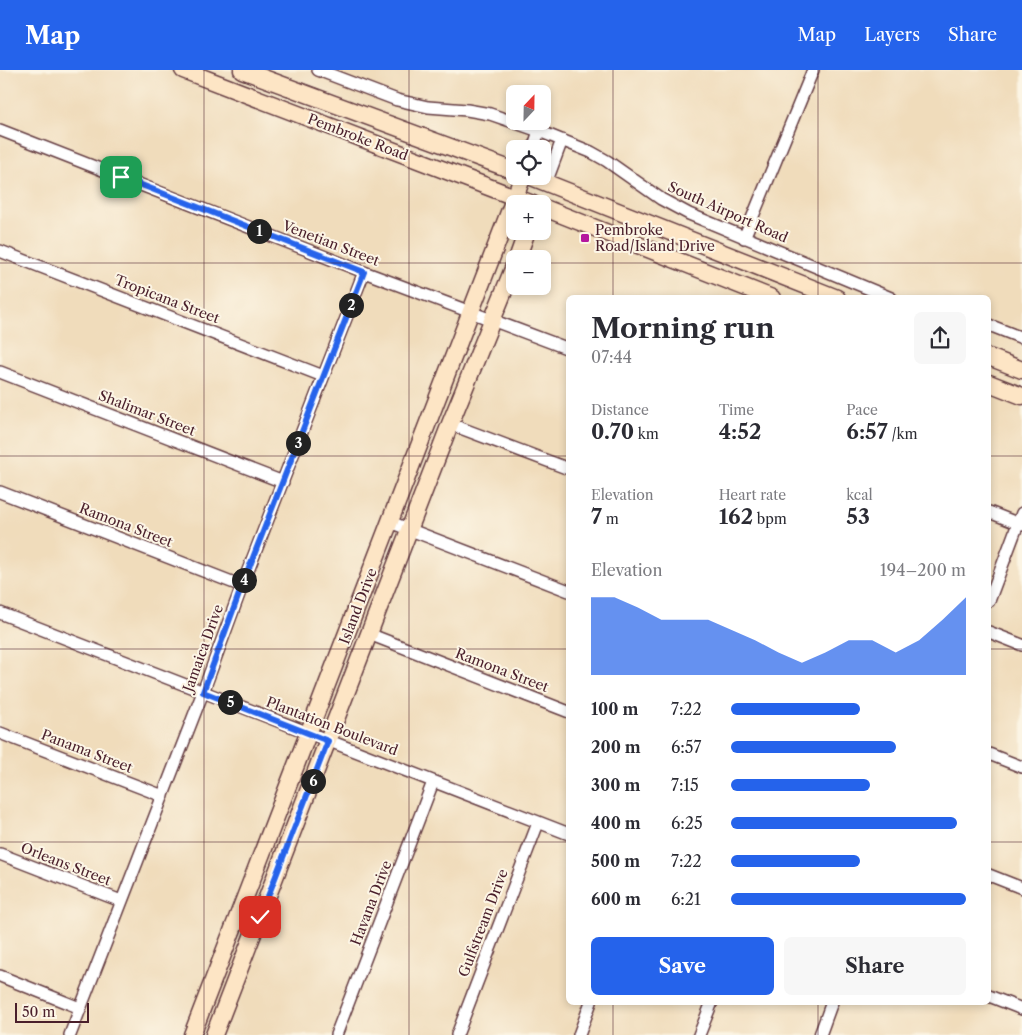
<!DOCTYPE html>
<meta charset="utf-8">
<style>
:root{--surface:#fff;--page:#f7f7f7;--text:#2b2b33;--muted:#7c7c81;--accent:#2563eb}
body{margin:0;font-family:"Libre Caslon Text",serif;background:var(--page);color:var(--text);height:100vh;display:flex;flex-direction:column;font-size:19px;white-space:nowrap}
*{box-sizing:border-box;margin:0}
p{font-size:16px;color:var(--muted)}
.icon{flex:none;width:28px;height:28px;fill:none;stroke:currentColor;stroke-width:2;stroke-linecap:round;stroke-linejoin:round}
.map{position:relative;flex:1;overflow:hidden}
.details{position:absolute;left:566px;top:225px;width:425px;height:710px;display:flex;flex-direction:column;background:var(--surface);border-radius:8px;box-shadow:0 2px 8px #0003}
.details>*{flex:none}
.needle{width:32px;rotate:22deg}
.buttons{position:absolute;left:506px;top:15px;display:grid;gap:10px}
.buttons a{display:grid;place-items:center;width:45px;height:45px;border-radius:8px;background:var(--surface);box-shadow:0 2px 8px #0003;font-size:25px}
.scale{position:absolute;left:15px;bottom:12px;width:74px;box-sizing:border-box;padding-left:5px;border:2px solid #4a1f2b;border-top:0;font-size:14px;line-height:18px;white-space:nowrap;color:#4a1f2b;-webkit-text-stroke:4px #fcf5e5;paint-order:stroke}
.pin{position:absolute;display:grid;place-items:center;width:42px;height:42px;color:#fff;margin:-21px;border-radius:10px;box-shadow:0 2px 8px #0006}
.km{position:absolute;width:25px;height:25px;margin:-12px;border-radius:50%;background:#222;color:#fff;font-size:14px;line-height:25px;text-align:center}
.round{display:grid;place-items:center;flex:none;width:52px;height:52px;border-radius:8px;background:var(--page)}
.head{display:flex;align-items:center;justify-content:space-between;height:85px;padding:0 25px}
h1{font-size:28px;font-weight:700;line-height:38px}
.metrics{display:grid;grid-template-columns:repeat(3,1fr);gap:8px;height:85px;padding:5px 25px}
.metrics div{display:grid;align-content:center}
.metrics b{font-size:21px;font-weight:700}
.metrics small{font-size:14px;font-weight:400}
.metrics p{font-size:14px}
.chart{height:140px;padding:10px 25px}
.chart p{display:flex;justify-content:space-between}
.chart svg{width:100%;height:90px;margin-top:5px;fill:var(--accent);opacity:.7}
.cta{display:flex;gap:10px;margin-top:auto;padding:10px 25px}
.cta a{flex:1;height:58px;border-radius:8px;background:var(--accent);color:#fff;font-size:20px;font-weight:700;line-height:58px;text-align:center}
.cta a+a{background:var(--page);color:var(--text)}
ul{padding:0 25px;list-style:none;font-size:16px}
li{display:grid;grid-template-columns:80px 60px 1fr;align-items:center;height:38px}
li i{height:12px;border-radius:6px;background:var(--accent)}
header{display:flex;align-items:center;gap:30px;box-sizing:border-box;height:70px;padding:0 25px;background:var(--accent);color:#fff}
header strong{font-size:24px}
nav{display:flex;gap:28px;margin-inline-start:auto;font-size:18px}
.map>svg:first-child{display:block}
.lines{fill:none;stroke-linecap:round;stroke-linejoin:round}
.street-casing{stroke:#633b41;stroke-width:14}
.secondary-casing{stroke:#633b41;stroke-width:19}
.street{stroke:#fff;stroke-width:11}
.secondary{stroke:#fde5c5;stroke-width:16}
.route-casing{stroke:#fff;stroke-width:10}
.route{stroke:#2563eb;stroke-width:6}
.grid{fill:none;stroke:#4a1f2b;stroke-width:1;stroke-opacity:0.55}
.poi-dot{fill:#b5179e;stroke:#fcf5e5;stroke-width:2}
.labels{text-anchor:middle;stroke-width:4;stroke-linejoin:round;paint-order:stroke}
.street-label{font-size:14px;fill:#4a1f2b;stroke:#fcf5e5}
.poi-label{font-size:14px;fill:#4a1f2b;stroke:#fcf5e5;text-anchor:start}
</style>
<header>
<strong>Map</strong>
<nav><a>Map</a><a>Layers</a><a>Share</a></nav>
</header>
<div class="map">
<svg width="1022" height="965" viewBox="0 0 1022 965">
<rect width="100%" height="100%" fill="#fcf5e5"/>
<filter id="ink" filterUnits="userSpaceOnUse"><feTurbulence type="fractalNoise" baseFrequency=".02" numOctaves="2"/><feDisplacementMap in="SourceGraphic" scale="10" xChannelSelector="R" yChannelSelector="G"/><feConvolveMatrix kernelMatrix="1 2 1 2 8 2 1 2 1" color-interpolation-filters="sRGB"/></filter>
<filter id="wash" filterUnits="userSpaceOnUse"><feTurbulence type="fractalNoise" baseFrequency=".0096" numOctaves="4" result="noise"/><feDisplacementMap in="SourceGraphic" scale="20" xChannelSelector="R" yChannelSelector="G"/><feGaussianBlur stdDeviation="1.12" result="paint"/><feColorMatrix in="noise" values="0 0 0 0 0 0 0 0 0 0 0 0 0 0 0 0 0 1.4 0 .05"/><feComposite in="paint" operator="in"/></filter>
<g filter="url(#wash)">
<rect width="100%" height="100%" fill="#f0dcbb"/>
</g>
<g filter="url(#ink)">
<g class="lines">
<g class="street-casing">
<path id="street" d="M318 0 397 30 428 37 467 40 490 44 539 61 591 82 607 91 661 129 689 144 891 228
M0 60 364 202 569 279
M533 79 539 61
M546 113 562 70
M744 168 813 0
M0 181 323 306
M989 255 1022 268
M0 302 283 412
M450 354 569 399
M0 422 242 516
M989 442 1022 455
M390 452 569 521
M989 531 1022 443
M0 543 569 764
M989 562 1022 575
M369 564 569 642
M0 663 163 726
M989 684 1022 697
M0 784 121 831
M989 805 1022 818
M0 906 80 938
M989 926 1022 939
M70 965 203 622 242 516 364 202
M336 965 433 712
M457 965 538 753
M579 965 591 932
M699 965 712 932
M820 965 832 932"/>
</g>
<g class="secondary-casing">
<path id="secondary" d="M183 0 533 134
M242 0 515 101
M529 106 837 228
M542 137 772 228
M517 189 527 161
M989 287 1022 300
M989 313 1022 326
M192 965 523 106
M214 965 450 354 515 194"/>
</g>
<use href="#street" class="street"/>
<use href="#secondary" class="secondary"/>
</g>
</g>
<g class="lines" filter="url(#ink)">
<g class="route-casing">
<path id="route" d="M121 107 364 202 242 516 203 622 328 671 260 847"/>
</g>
<use href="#route" class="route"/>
</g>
<path class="grid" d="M204 0V965M409 0V965M613 0V228M818 0V228M0 193H515M542 193H1022M0 386H569M989 386H1022M0 579H569M989 579H1022M0 772H569M989 772H1022M613 932V965M818 932V965"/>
<rect class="poi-dot" x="580" y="163" width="10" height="10" rx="2.5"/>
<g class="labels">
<g class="street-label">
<text transform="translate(358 67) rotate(21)" y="5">Pembroke Road</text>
<text transform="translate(728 142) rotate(24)" y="5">South Airport Road</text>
<text transform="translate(331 173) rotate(21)" y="5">Venetian Street</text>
<text transform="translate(167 229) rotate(21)" y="5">Tropicana Street</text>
<text transform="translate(147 343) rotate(21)" y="5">Shalimar Street</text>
<text transform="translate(126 455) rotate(21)" y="5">Ramona Street</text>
<text transform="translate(358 536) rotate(-69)" y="5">Island Drive</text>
<text transform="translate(203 578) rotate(-70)" y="5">Jamaica Drive</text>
<text transform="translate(502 600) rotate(21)" y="5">Ramona Street</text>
<text transform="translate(332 656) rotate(21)" y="5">Plantation Boulevard</text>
<text transform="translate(87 681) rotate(21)" y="5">Panama Street</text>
<text transform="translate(66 794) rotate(21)" y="5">Orleans Street</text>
<text transform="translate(371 833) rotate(-69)" y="5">Havana Drive</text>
<text transform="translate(483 853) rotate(-69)" y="5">Gulfstream Drive</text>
</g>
<g class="poi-label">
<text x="595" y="165">Pembroke<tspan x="595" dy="16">Road/Island Drive</tspan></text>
</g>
</g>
</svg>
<div class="buttons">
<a><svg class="needle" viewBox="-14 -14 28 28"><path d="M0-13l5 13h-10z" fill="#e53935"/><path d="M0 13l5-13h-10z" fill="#7c7c81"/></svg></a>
<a><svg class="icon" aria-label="locate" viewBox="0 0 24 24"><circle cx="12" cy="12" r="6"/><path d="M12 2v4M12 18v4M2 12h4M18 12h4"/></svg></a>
<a>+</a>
<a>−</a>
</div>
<div class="scale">50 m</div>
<div class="pin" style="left:121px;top:107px;background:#1e9e55"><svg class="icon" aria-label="arrive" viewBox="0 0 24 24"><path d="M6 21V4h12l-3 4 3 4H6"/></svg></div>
<div class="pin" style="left:260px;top:847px;background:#d93025"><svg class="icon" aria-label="check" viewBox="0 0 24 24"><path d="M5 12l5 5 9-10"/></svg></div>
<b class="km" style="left:259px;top:161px">1</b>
<b class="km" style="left:351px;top:235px">2</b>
<b class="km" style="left:298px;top:373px">3</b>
<b class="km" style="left:244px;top:510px">4</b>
<b class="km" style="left:230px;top:632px">5</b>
<b class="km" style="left:313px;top:711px">6</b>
<section class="details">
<div class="head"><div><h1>Morning run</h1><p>07:44</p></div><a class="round"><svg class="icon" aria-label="share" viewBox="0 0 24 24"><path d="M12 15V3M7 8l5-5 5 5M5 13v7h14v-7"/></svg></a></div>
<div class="metrics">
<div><p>Distance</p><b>0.70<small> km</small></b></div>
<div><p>Time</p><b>4:52</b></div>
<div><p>Pace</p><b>6:57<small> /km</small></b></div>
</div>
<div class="metrics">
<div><p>Elevation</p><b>7<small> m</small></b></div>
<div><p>Heart rate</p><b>162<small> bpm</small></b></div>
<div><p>kcal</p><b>53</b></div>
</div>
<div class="chart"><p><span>Elevation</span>194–200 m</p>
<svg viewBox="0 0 160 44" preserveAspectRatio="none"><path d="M0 44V6L10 6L20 11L30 17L40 17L50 17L60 22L70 27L80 33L90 38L100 33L110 27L120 27L130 33L140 27L150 17L160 6V44z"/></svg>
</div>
<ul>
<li><b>100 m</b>7:22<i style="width:55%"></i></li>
<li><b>200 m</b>6:57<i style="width:70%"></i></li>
<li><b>300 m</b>7:15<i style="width:59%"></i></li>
<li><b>400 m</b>6:25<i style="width:96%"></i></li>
<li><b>500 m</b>7:22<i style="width:55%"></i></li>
<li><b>600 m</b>6:21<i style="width:100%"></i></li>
</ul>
<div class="cta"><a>Save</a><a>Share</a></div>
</section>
</div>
